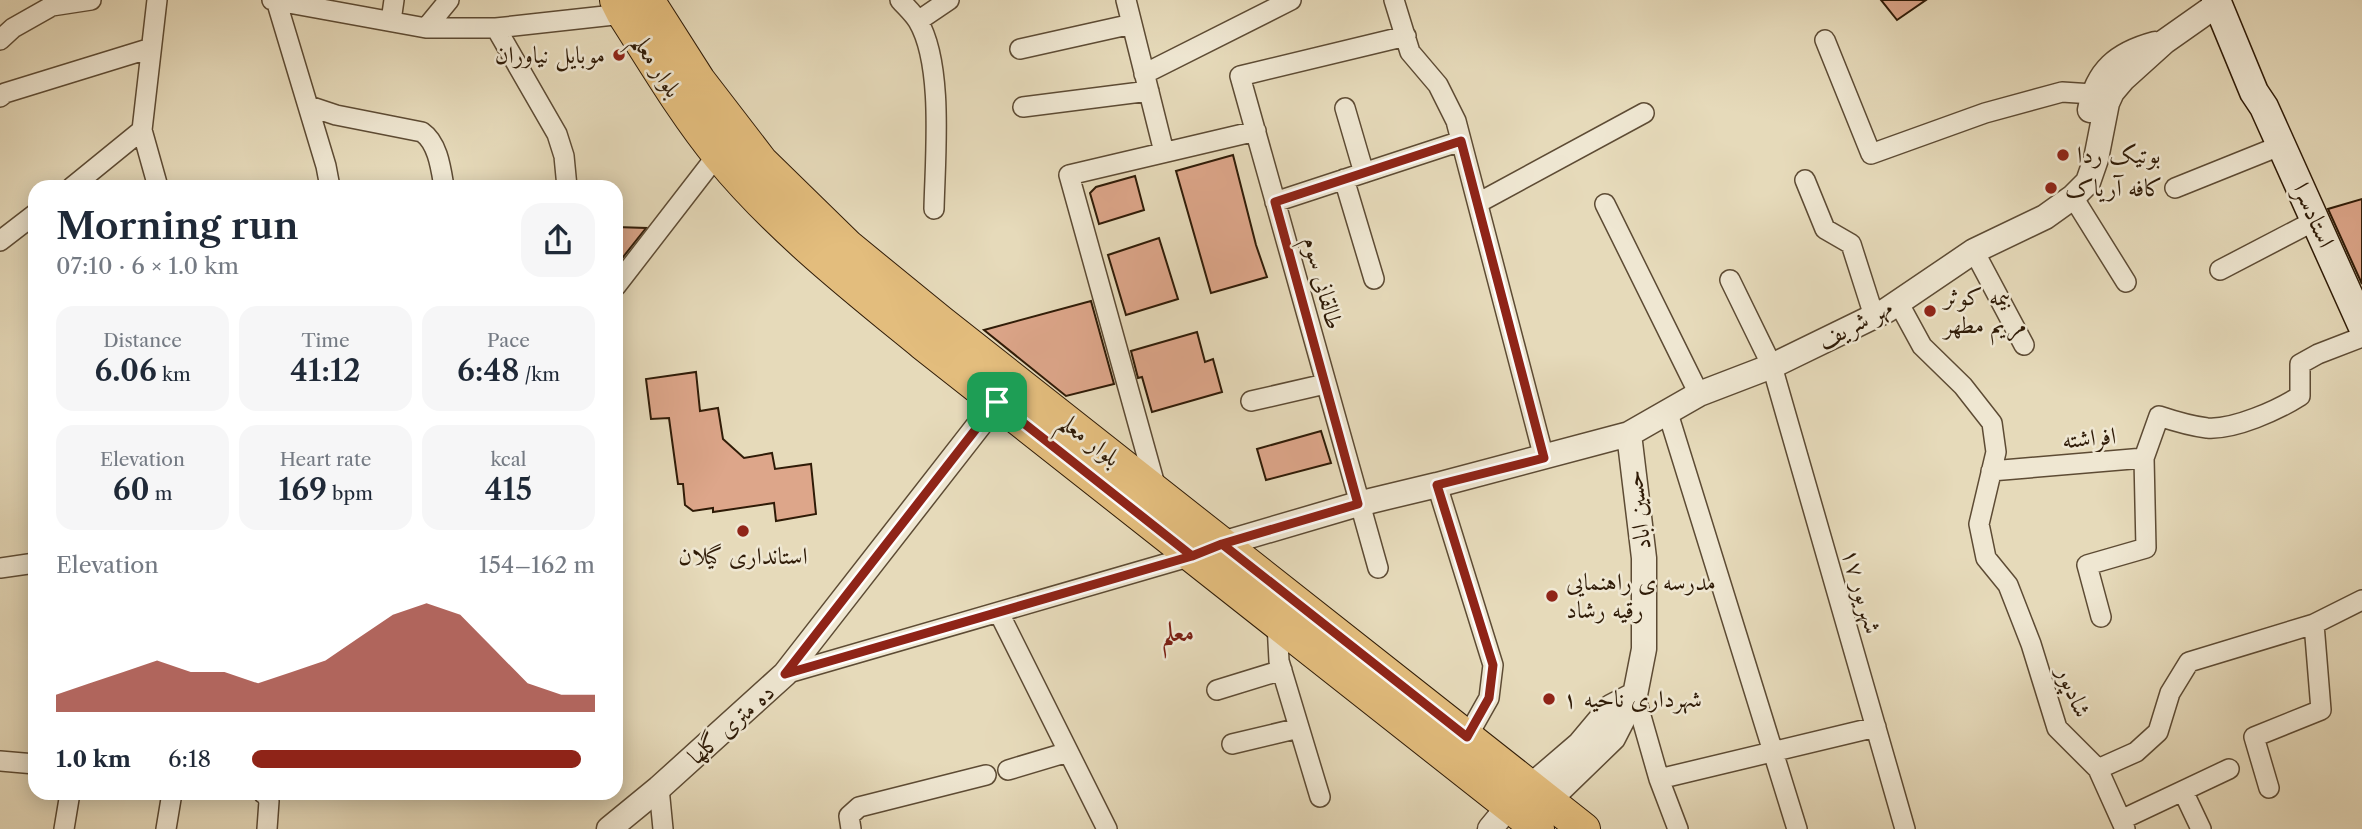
<!DOCTYPE html>
<meta charset="utf-8">
<style>
:root{--surface:#fff;--page:#f6f6f7;--text:#1f2937;--muted:#747a83;--accent:#8f2418}
body{margin:0;font-family:"Libre Caslon Text",Amiri,serif;background:var(--page);color:var(--text);height:100vh;display:flex;flex-direction:column;font-size:26px;white-space:nowrap}
*{box-sizing:border-box;margin:0}
p{font-size:23px;color:var(--muted)}
.icon{flex:none;width:38px;height:38px;fill:none;stroke:currentColor;stroke-width:2;stroke-linecap:round;stroke-linejoin:round}
.map{position:relative;flex:1;overflow:hidden}
.drawer{position:absolute;left:28px;top:180px;width:595px;height:620px;display:flex;flex-direction:column;background:var(--surface);border-radius:21px;box-shadow:0 4px 18px #0003}
.drawer>*{flex:none}
.pin{position:absolute;display:grid;place-items:center;width:60px;height:60px;color:#fff;margin:-30px;border-radius:14px;box-shadow:0 4px 10px #0006}
.round{display:grid;place-items:center;flex:none;width:74px;height:74px;border-radius:21px;background:var(--page)}
.overview{display:flex;align-items:center;justify-content:space-between;height:119px;padding:0 28px}
h1{font-size:38px;font-weight:600;line-height:52px}
.figures{display:grid;grid-template-columns:repeat(3,1fr);gap:10px;height:119px;padding:7px 28px}
.figures div{display:grid;align-content:center;border-radius:18px;background:var(--page);text-align:center}
.figures b{font-size:30px;font-weight:600}
.figures small{font-size:19px;font-weight:400}
.figures p{font-size:19px}
.chart{height:196px;padding:14px 28px}
.chart p{display:flex;justify-content:space-between}
.chart svg{width:100%;height:126px;margin-top:7px;fill:var(--accent);opacity:.7}
ul{padding:0 28px;list-style:none;font-size:23px}
li{display:grid;grid-template-columns:112px 84px 1fr;align-items:center;height:52px}
li i{height:18px;border-radius:9px;background:var(--accent)}
.map>svg:first-child{display:block}
.building{fill:#dda68a;stroke:#2f1b07;stroke-width:2}
.lines{fill:none;stroke-linecap:round;stroke-linejoin:round}
.minor-casing{stroke:#5d4b34;stroke-width:22}
.tertiary-casing{stroke:#5d4b34;stroke-width:27}
.secondary-casing{stroke:#2f1b07;stroke-width:31}
.primary-casing{stroke:#2f1b07;stroke-width:34}
.minor{stroke:#efe7d2;stroke-width:19}
.tertiary{stroke:#efe7d2;stroke-width:24}
.secondary{stroke:#efe7d2;stroke-width:28}
.primary{stroke:#e3bd7d;stroke-width:32}
.route-casing{stroke:#fff;stroke-width:14}
.route{stroke:#8f2418;stroke-width:9}
.poi-dot{fill:#8f2418;stroke:#efe7d2;stroke-width:2.5}
.labels{text-anchor:middle;stroke-width:5;stroke-linejoin:round;paint-order:stroke}
.poi-label{font-size:24px;fill:#2f1b07;stroke:#efe7d2;text-anchor:start}
.street-label{font-size:24px;fill:#2f1b07;stroke:#efe7d2}
.neighbourhood-label{font-size:26px;font-weight:bold;fill:#7a1f14;stroke:#efe7d2}
</style>
<div class="map">
<svg width="2362" height="829" viewBox="0 0 2362 829">
<rect width="100%" height="100%" fill="#e6daba"/>
<filter id="stains"><feTurbulence type="fractalNoise" baseFrequency=".00286" numOctaves="4"/><feColorMatrix values="0 0 0 0 .2 0 0 0 0 .09 0 0 0 0 .02 0 0 0 .5 -.17"/></filter>
<radialGradient id="worn" r=".72"><stop offset=".6" stop-color="#630" stop-opacity="0"/><stop offset="1" stop-color="#630" stop-opacity=".3"/></radialGradient>
<path class="building" d="M1881 0H1926L1897 20Z
M1233 155 1256 245 1267 277 1211 293 1176 171Z
M1135 176 1144 210 1099 224 1090 193 1096 187Z
M2362 199V284L2328 209Z
M616 227 646 228 616 266Z
M1159 238 1178 299 1126 315 1108 255Z
M1091 301 1114 384 1066 396 984 330Z
M1197 332 1205 362 1213 359 1222 392 1152 412 1142 377 1138 378 1131 351Z
M696 372 700 411 718 408 723 439 744 458 772 453 775 469 811 464 816 514 776 521 774 503 713 512V508L693 511 685 505 683 484H678L669 418 651 419 646 379Z
M1321 431 1331 463 1266 480 1257 449Z"/>
<g class="lines">
<g class="minor-casing">
<path id="minor" d="M272 0 426 28H496L623 14
M276 0 326 166 330 187
M900 0C906 7 913 13 918 21 944 65 935 158 934 209
M1126 0 1164 152
M1394 0 1410 52 1438 85 1456 121 1544 458
M391 21 394 0
M918 21 949 0
M426 28 449 0
M496 28 557 134 564 156 567 187
M0 40 13 28 52 6 91 0
M1825 40 1871 154 1985 113 2062 92 2093 94 2106 103
M1020 49 1132 24
M1144 74 1291 0
M0 97 5 93 151 48
M309 106 336 115 422 132C438 143 441 169 444 187
M1023 107 1149 91
M1345 108 1364 173
M142 130 158 187
M1344 179 1374 279
M1805 180 1825 229 1851 244 1874 316
M72 187 142 130 157 0
M2175 188 2282 145
M2073 197 2126 282
M1275 202 1461 141
M1478 203 1644 113
M1605 204 1699 394
M0 241 35 214
M1974 251 2024 345
M2220 270 2316 220
M1730 280 1772 366 1905 829
M616 286 718 154
M1898 302 1922 346 1963 386 1992 423 1996 452 1979 524 1986 558 2008 585 2031 644 2057 728 2098 769 2125 829
M1251 401 1325 384
M1667 410 1797 829
M1991 471 2144 458 2159 416C2174 421 2191 426 2207 428 2234 430 2278 410 2300 396V364L2318 354 2362 337
M1437 485 1493 665 1489 698 1467 737
M1157 492 1069 175 1256 131
M0 568 35 563
M1378 568 1240 76 1406 36
M999 613 1107 829
M2101 617 2087 565 2146 548 2144 458
M1277 623 1279 661 1320 797
M785 674 1192 556
M1217 690 1282 670
M1635 695 1659 779 1678 829
M1232 744 1299 728
M0 761 35 764
M2098 769 2136 752 2158 732 2170 693 2189 662 2314 624 2362 600
M1008 770 1068 752
M1659 779 1876 727
M659 788 663 829
M2269 788 2254 737 2321 710 2314 624
M2183 791 2201 829
M263 793 266 795 269 801 267 829
M2121 820 2229 769
M64 829 70 793
M166 829 172 793
M851 829 849 816 859 807 986 775"/>
</g>
<g class="tertiary-casing">
<path id="tertiary" d="M2090 110C2097 71 2118 54 2155 44
M1222 544 1358 504 1437 485 1629 434 1699 394 1772 366 1887 310 1974 251 2045 217 2073 197 2088 182 2096 159 2107 103 2112 92 2123 79 2164 42 2218 4
M1530 787 1580 744 1611 707 1634 695
M1548 801 1613 738 1635 695 1644 649V558L1629 434
M609 829 659 788 785 674 997 402
M1490 829 1509 806"/>
</g>
<g class="secondary-casing">
<path id="secondary" d="M2216 0 2254 92 2264 107 2362 325"/>
</g>
<g class="primary-casing">
<path id="primary" d="M616 0 623 14C654 62 683 112 719 156 778 228 852 286 923 344L1538 829
M648 0 699 80 762 162 848 246 941 322 1584 829"/>
</g>
<use href="#minor" class="minor"/>
<use href="#tertiary" class="tertiary"/>
<use href="#secondary" class="secondary"/>
<use href="#primary" class="primary"/>
</g>
<g class="lines">
<g class="route-casing">
<path id="route" d="M997 402 1192 556 1222 544 1467 737 1489 698 1493 665 1437 485 1544 458 1461 141 1275 202 1358 504 1222 544 1192 556 785 674 997 402"/>
</g>
<use href="#route" class="route"/>
</g>
<g class="poi-dot">
<circle cx="619" cy="55" r="7"/>
<circle cx="2063" cy="155" r="7"/>
<circle cx="2051" cy="188" r="7"/>
<circle cx="1930" cy="311" r="7"/>
<circle cx="743" cy="531" r="7"/>
<circle cx="1552" cy="596" r="7"/>
<circle cx="1549" cy="699" r="7"/>
</g>
<g class="labels">
<g class="poi-label">
<text x="605" y="63" text-anchor="end">موبایل نیاوران</text>
<text x="2077" y="163">بوتیک ردا</text>
<text x="2065" y="196">کافه آریاک</text>
<text x="1944" y="305">بیمه کوثر<tspan x="1944" dy="28">مریم مطهر</tspan></text>
<text x="743" y="564" text-anchor="middle">استانداری گیلان</text>
<text x="1566" y="590">مدرسه ی راهنمایی<tspan x="1566" dy="28">رقیه رشاد</tspan></text>
<text x="1563" y="707">شهرداری ناحیه ۱</text>
</g>
<g class="street-label">
<text transform="translate(657 66) rotate(57)" y="8">بلوار معلم</text>
<text transform="translate(2314 215) rotate(66)" y="8">استادسرا</text>
<text transform="translate(1323 283) rotate(75)" y="8">طالقانی سوم</text>
<text transform="translate(1855 324) rotate(-28)" y="8">مهر شریف</text>
<text transform="translate(2089 438) rotate(-5)" y="8">افراشته</text>
<text transform="translate(1090 440) rotate(38)" y="8">بلوار معلم</text>
<text transform="translate(1638 510) rotate(-97)" y="8">حسین اباد</text>
<text transform="translate(1862 591) rotate(74)" y="8">۱۷ شهریور</text>
<text transform="translate(2074 692) rotate(68)" y="8">شادپور</text>
<text transform="translate(731 724) rotate(-42)" y="8">ده متری گلها</text>
</g>
<g class="neighbourhood-label">
<text x="1178" y="641">معلم</text>
</g>
</g>
<rect width="100%" height="100%" filter="url(#stains)"/>
<rect width="100%" height="100%" fill="url(#worn)"/>
</svg>
<div class="pin" style="left:997px;top:402px;background:#1e9e55"><svg class="icon" aria-label="arrive" viewBox="0 0 24 24"><path d="M6 21V4h12l-3 4 3 4H6"/></svg></div>
<section class="drawer">
<div class="overview"><div><h1>Morning run</h1><p>07:10 · 6 × 1.0 km</p></div><a class="round"><svg class="icon" aria-label="share" viewBox="0 0 24 24"><path d="M12 15V3M7 8l5-5 5 5M5 13v7h14v-7"/></svg></a></div>
<div class="figures">
<div><p>Distance</p><b>6.06<small> km</small></b></div>
<div><p>Time</p><b>41:12</b></div>
<div><p>Pace</p><b>6:48<small> /km</small></b></div>
</div>
<div class="figures">
<div><p>Elevation</p><b>60<small> m</small></b></div>
<div><p>Heart rate</p><b>169<small> bpm</small></b></div>
<div><p>kcal</p><b>415</b></div>
</div>
<div class="chart"><p><span>Elevation</span>154–162 m</p>
<svg viewBox="0 0 160 44" preserveAspectRatio="none"><path d="M0 44V38L10 34L20 30L30 26L40 30L50 30L60 34L70 30L80 26L90 18L100 10L110 6L120 10L130 22L140 34L150 38L160 38V44z"/></svg>
</div>
<ul>
<li><b>1.0 km</b>6:18<i style="width:96%"></i></li>
</ul>
</section>
</div>
